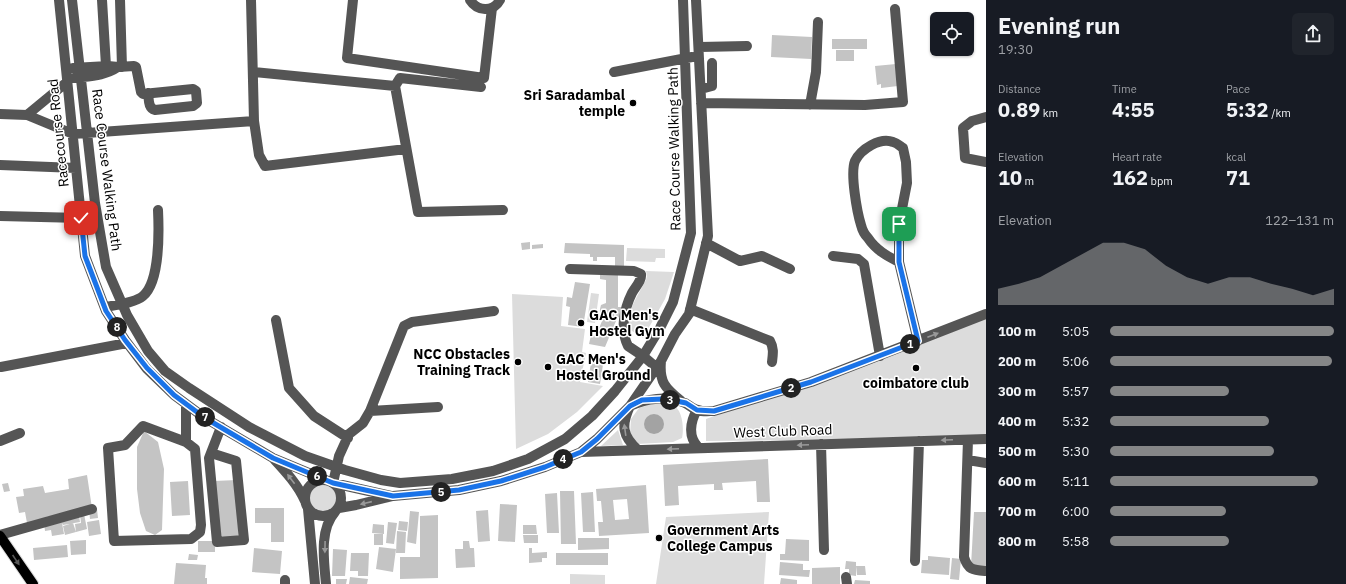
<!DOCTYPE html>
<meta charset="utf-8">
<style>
:root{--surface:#171b24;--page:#20242c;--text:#f1f3f6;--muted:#9ea1a6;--accent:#858687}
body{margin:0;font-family:"IBM Plex Sans",sans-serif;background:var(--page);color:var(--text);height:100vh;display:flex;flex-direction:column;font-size:15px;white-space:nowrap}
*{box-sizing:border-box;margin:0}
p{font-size:13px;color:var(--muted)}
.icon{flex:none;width:22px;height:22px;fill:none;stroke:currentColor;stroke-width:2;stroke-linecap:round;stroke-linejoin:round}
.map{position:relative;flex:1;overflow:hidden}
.drawer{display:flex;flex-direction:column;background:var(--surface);width:360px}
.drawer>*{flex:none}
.buttons{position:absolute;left:930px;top:12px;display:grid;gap:8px}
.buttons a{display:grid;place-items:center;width:44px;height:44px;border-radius:6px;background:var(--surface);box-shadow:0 1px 3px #0004;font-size:20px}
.pin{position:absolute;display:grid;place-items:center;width:34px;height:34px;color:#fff;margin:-17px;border-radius:8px;box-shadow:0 2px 6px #0006}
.km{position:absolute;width:20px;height:20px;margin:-10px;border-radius:50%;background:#222;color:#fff;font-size:11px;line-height:20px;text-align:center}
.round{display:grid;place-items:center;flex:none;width:42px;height:42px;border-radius:6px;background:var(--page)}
.summary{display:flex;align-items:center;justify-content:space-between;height:68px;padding:0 12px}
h1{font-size:22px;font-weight:700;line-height:30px}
.metrics{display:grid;grid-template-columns:repeat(3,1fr);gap:6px;height:68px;padding:4px 12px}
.metrics div{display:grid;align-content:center}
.metrics b{font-size:20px;font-weight:700}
.metrics small{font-size:11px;font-weight:400}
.metrics p{font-size:11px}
.chart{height:112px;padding:8px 12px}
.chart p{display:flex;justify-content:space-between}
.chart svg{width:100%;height:72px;margin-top:4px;fill:var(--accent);opacity:.7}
ul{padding:0 12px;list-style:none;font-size:13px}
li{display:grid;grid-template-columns:64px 48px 1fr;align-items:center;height:30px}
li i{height:10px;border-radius:5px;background:var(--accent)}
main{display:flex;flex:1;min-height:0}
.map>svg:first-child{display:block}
.green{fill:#dcdcdc}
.water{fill:#a3a3a3}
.building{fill:#c4c4c4;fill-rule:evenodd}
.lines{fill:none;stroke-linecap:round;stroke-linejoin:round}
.major-casing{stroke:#dbdbdb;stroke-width:12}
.minor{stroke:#555;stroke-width:10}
.major{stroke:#000;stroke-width:10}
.oneway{fill:#999}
.oneway2{fill:#595959}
.route-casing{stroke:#fff;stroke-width:8}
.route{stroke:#1a73e8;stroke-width:5}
.poi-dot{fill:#000;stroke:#fff;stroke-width:1.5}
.labels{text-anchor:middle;stroke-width:3;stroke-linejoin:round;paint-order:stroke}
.poi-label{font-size:14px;font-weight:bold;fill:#000;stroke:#fff;text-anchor:start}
.street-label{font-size:14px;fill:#000;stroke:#fff}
</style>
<main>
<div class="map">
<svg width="986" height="584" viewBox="0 0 986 584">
<rect width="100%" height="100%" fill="#fff"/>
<path class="green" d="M627 248 665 249V258H656L655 262 626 261Z
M646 271 674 272 665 299 643 338 629 329C627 310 637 297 646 280L647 276Z
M591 293 599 294 595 323 587 322Z
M512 294 563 297 561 326 585 329 582 352 586 353 580 382 603 386 577 412 548 434 516 449Z
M986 317V438L706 441V419Z
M656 403C662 403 668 403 673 405 683 410 684 429 682 438L673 442 637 444 630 434 631 419 639 408Z
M618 430 623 445 601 446Z
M308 498a15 15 0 1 1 30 0a15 15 0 1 1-30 0Z
M769 512 764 584H656L666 517Z
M570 574 605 575V584H570Z"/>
<path class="water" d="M644 424a10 10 0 1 1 20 0a10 10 0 1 1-20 0Z"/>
<path class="building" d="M772 35 812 37 811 59 771 57Z
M832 39H867V49H832Z
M836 50H854V61H836Z
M896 64 898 86 881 88V84L877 85 875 66Z
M530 242V249L522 250 521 243Z
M565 243 624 245V266H615V257H597V261H593V257H590V254L564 253Z
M543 244V248L532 249V245Z
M600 271 618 272V307H623L622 318 617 317 618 311 616 321 605 347 589 344 591 335 596 336 604 316 600 312V309L601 305 606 303V280L600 279Z
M575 282 590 284 583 327 568 325 570 307 566 306 567 297 572 298Z
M592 356 604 358 600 384 588 382Z
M144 431 158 442 164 469 162 530 155 535 146 531 140 513 137 489V447Z
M768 459 770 502H757L756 481 722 483 723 490H714V484L678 486 679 505 665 506 663 465Z
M87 475 92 508 46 517 47 520 27 523 25 512 19 513 16 497 24 496 23 489 43 486 45 493 69 489 68 479Z
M237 480 239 545H217L214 481Z
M188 481 190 515 172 516 170 482Z
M8 483 10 491 4 492 2 484Z
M646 485 649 533 599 536 598 522H603L601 501H597L596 489ZM627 499 629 519 615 520 613 500Z
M560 491H574L576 544H561Z
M593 492 595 532H583L581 493Z
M557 493 559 533H547L545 494Z
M500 504 517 505 515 542 498 541Z
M255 508H284V542H271V523H255Z
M97 509 98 518 90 519 89 510Z
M488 510 490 541 478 542 476 511Z
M410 511 419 512 416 544 407 542 408 532H410H408Z
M974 512H986V567L971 566Z
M80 514H84L87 529 76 532 75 524 81 523Z
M438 515V578L400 579V557H420V516Z
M79 516 80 522 63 525 62 523 64 534 52 536 51 530 45 531 44 523Z
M99 520 101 534 89 536 87 522Z
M399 521 408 522 407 531 398 530Z
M388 522 397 523 394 544 386 543Z
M73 523 76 532 65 535 63 526Z
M373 524 384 525V534L372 533Z
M523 525H536L537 534H523Z
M397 531 406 532 405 553H396Z
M374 534H383V545H374Z
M523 535H538V543H524Z
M578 538H609V549L578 550Z
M786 539 809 540V561L780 560V554H785Z
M86 540V554L71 555 70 541Z
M198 541H215V552H198Z
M463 541H469L470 548H474L475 567 456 568 455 549H463Z
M67 545 68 557 34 560 33 548Z
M379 547 396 549 393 572 376 569Z
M254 548 282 551 280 574 252 572Z
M529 548H532V553L547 552V558H542V562L529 563Z
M333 549 347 550 345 576H332Z
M351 553H369L368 576H358V571H350Z
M556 553H608V565H556Z
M189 554 198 555 197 560H188Z
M928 556 950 558 949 575 921 573 922 560H928Z
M952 558 961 559 959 580 950 579Z
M846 561 856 562V576L849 575V569H845Z
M780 562 803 564V570H810L809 577 779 575Z
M176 563 206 565 205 578H207V584H174Z
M856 566H865L866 575H857Z
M840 567V584H812V568Z
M350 577 368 579 367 584H349Z
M781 578 797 580V584H780Z
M336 579H347L346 584H336Z
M855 580 870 581V584H854Z"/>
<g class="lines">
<g class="major-casing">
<path id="major" d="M0 536 33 584"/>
</g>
<path class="minor" d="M59 0 85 256 106 311 125 340 147 369 174 395 205 418 273 458 326 480
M72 0 95 203 106 267 127 315 148 351 165 371 189 388 249 427 305 456 345 470 381 480 400 483 452 479 493 471 528 459 565 439 592 416 615 391 643 356 660 328 673 302 691 233 683 0
M102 0 106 66
M120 0 122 67
M353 0 347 58 484 78 492 8
M470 0C477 11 493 13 500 0
M700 47 747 46
M73 68 108 66 118 67 134 66 136 67 141 92 143 94 193 89 196 91 197 103 193 106 155 110C148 108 149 100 148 93
M253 72 395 86
M614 72 692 57
M74 78C89 76 105 76 118 67
M481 87 400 78 395 86 418 212 503 210
M701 89 712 86V63
M701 103 865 105 903 102 895 9
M810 105 816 72 818 22
M0 114 27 115 67 82
M27 115 73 134 254 121 251 0
M986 117 972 121 963 128 965 158 986 162
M254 121 259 155 265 166 406 149
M0 165 76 168
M0 216 81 218
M706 243 740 261 762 256 790 269
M833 256 858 259 864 264 880 356
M899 262C887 256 876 250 868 238 865 235 862 229 861 225 857 212 850 173 855 161 861 149 880 137 893 142 897 143 900 146 903 148L906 162 907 183 899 224V262L918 341
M570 269 634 271 641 274C642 281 635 287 632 293 624 309 620 330 628 346L643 356 656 367
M105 307C115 305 135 303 143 296 160 282 159 231 158 210
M690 309 770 341C774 348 773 354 772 362
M276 320 289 388 314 416 348 438
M661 361C659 382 665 388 681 401
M1 367 127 343
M186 404V442L195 449 201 525 200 532 191 539 114 541 108 448 125 445 143 426 186 442
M697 410C690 422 688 437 698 447
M370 411 438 407
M968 440 964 557C968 570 973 570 986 571
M0 441 20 433
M821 444 824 550
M638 450C622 436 621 425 630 406 646 399 667 395 685 403 689 405 693 409 698 410 703 412 709 411 714 411L811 382 986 314
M581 452 986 439
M211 453 236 461 244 540 217 542 209 458 221 427
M274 459C286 472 298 485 305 501
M968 460 986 463
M305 498a18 18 0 1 1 36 0a18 18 0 1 1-36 0Z
M391 496 333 483 339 456 349 434 363 423 370 411 404 326 412 322 494 311
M339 508 356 505 393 496 459 490 501 481 545 467 581 452 597 439 630 406 661 361 675 334 689 314 708 236 696 0
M308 509 315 584
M0 535 92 509
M915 561 919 441
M846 577 847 584
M285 584V580
M326 584C324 561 319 530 335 512"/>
<use href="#major" class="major"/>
</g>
<defs><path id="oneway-solid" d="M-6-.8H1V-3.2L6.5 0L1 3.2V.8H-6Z"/></defs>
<g class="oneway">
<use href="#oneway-solid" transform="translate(933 335) rotate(-21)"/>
<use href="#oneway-solid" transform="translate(625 430) rotate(-98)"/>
<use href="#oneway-solid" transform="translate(947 440) rotate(178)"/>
<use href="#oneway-solid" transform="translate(803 445) rotate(178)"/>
<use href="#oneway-solid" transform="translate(673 449) rotate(177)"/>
<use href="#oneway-solid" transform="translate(291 479) rotate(-127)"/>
<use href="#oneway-solid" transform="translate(366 503) rotate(167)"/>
<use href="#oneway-solid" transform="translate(325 547) rotate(91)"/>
</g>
<use class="oneway2" href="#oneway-solid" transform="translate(16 560) rotate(56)"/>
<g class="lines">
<g class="route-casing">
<path id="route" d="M81 218 85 256 106 311 125 340 147 368 174 395 205 418 273 458 333 483 393 496 459 490 501 481 545 467 581 452 597 439 630 406 642 400 662 399 672 400 686 403 697 410 714 411 811 382 918 341 899 262V224"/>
</g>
<use href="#route" class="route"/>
</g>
<g class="poi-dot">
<circle cx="633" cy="103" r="4"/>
<circle cx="581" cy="323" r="4"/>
<circle cx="518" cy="362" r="4"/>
<circle cx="548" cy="367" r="4"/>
<circle cx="916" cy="368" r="4"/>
<circle cx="659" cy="538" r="4"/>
</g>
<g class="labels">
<g class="poi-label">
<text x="625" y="100" text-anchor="end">Sri Saradambal<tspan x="625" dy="16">temple</tspan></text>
<text x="589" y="320">GAC Men's<tspan x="589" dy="16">Hostel Gym</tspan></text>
<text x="510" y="359" text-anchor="end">NCC Obstacles<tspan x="510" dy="16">Training Track</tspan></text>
<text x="556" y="364">GAC Men's<tspan x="556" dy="16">Hostel Ground</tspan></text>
<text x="916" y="388" text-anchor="middle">coimbatore club</text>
<text x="667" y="535">Government Arts<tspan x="667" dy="16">College Campus</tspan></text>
</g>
<g class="street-label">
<text transform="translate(58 133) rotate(-96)" y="5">Racecourse Road</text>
<text transform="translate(674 149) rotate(-91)" y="5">Race Course Walking Path</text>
<text transform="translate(107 170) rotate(83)" y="5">Race Course Walking Path</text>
<text transform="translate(783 431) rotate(-2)" y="5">West Club Road</text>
</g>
</g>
</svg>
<div class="buttons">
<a><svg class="icon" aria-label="locate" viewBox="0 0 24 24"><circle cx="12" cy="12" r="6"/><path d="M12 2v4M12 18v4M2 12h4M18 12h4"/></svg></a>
</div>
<div class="pin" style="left:899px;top:224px;background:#1e9e55"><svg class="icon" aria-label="arrive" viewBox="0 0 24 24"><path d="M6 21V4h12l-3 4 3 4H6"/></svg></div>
<div class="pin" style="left:81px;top:218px;background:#d93025"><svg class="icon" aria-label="check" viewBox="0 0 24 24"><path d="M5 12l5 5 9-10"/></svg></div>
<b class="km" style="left:910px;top:344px">1</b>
<b class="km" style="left:791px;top:388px">2</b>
<b class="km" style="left:670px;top:400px">3</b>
<b class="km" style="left:563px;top:459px">4</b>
<b class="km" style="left:441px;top:492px">5</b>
<b class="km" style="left:317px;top:476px">6</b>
<b class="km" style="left:205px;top:417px">7</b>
<b class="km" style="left:117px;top:327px">8</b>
</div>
<section class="drawer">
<div class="summary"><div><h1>Evening run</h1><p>19:30</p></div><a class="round"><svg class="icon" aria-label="share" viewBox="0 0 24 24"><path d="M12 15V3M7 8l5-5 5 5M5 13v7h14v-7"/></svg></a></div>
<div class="metrics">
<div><p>Distance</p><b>0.89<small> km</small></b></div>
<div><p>Time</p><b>4:55</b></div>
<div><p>Pace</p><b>5:32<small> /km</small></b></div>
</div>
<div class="metrics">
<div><p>Elevation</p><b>10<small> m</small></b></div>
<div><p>Heart rate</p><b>162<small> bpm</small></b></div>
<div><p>kcal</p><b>71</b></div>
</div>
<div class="chart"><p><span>Elevation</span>122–131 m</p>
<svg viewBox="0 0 160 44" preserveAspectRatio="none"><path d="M0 44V34L10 31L20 27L30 20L40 13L50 6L60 6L70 10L80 20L90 27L100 31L110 27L120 27L130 31L140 34L150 38L160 34V44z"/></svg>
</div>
<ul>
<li><b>100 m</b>5:05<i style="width:100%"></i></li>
<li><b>200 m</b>5:06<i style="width:99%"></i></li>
<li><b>300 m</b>5:57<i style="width:53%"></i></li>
<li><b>400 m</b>5:32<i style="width:71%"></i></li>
<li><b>500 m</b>5:30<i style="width:73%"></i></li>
<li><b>600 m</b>5:11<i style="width:93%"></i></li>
<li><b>700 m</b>6:00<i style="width:52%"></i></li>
<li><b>800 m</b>5:58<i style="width:53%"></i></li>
</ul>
</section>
</main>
